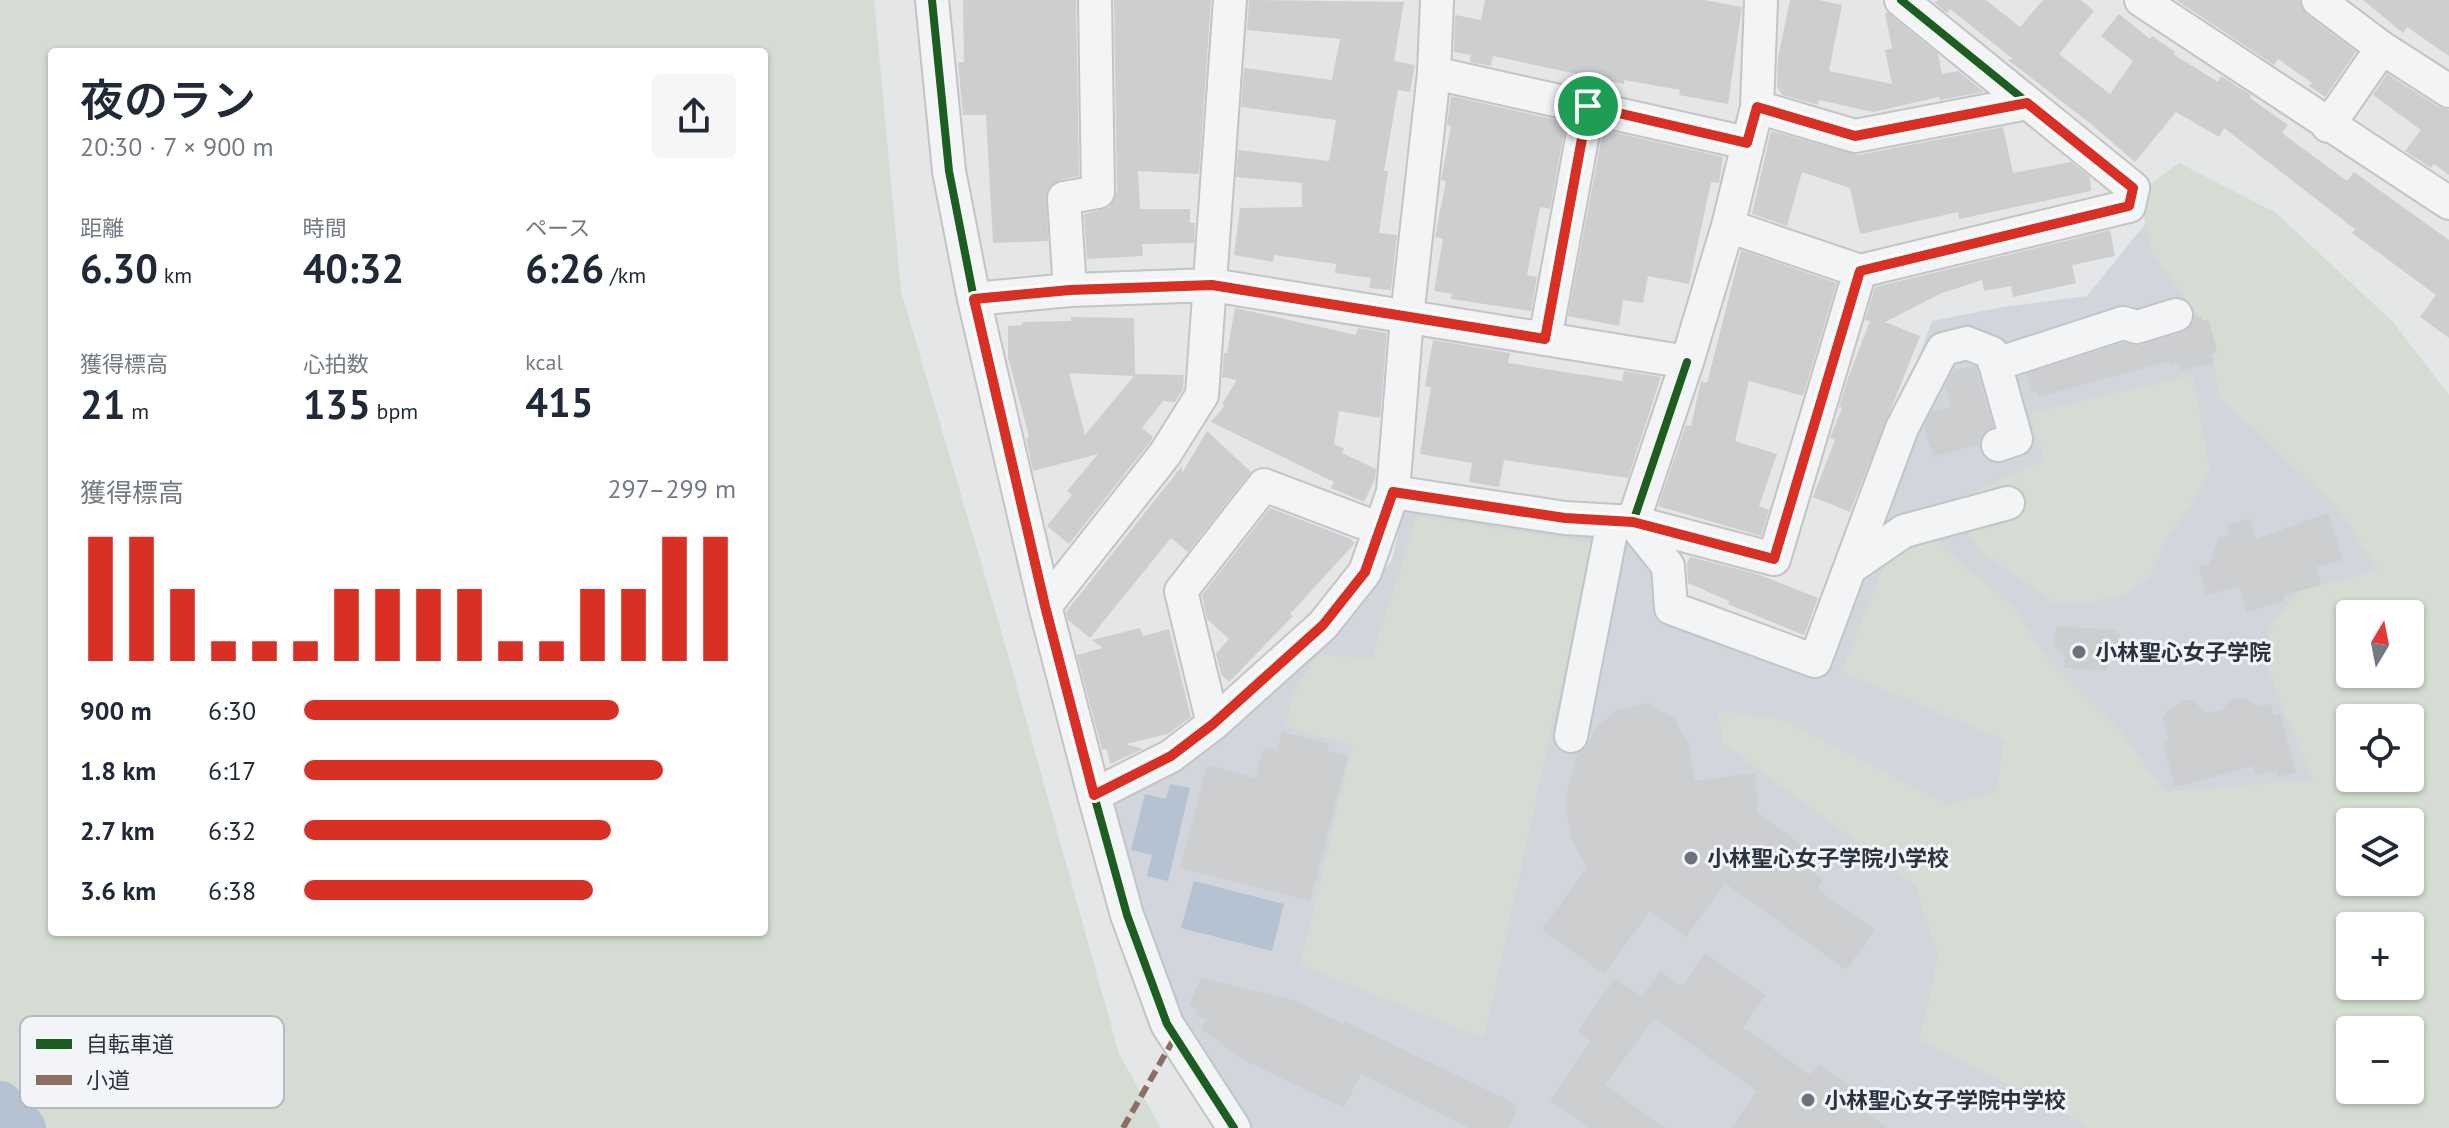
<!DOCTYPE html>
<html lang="ja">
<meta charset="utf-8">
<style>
:root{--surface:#fff;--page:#f6f6f7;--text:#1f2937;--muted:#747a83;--accent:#d93025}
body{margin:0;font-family:"PT Sans","Noto Sans JP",sans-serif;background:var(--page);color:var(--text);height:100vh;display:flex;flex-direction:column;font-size:30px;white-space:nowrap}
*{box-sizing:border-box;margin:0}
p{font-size:26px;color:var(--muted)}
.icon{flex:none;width:44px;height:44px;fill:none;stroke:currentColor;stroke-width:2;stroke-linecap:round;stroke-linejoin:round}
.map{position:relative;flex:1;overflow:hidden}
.details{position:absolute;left:48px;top:48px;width:720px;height:888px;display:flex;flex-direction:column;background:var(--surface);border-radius:8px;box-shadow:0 2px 6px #0004}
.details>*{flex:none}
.needle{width:52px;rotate:10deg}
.fabs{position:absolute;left:2336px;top:600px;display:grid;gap:16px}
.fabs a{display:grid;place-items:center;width:88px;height:88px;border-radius:8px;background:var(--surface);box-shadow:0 2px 6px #0004;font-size:40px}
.pin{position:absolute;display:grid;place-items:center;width:68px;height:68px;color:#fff;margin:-34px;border:4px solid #fff;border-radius:50%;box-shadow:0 2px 8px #0007}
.round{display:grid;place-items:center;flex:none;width:84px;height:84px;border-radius:8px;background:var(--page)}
.head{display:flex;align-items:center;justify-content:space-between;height:136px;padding:0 32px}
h1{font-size:44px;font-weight:600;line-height:60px}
.figures{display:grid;grid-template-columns:repeat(3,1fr);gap:12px;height:136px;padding:8px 32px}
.figures div{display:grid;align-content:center}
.figures b{font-size:40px;font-weight:600}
.figures small{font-size:22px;font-weight:400}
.figures p{font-size:22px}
.chart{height:224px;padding:16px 32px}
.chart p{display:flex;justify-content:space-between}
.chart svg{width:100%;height:144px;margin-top:8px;stroke:var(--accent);stroke-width:6}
ul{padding:0 32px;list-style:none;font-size:26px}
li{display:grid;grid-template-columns:128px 96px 1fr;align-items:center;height:60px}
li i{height:20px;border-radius:10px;background:var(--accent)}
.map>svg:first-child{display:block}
.built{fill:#d2d5db;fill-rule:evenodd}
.green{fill:#d4dcd4;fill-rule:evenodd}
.water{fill:#b4c2d1}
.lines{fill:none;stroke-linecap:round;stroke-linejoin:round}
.river{stroke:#b4c2d1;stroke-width:44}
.building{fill:#ccced0;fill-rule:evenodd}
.minor-casing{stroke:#c2c4c6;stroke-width:36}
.minor{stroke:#f3f4f5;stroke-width:32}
.quiet{stroke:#8d6e63;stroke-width:6;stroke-dasharray:12 6;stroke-linecap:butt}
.cycleway-casing{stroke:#f2f4f7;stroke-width:13}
.cycleway{stroke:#1b5e20;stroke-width:8}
.route-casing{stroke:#fff;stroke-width:16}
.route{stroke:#d93025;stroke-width:10}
.poi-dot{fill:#6c717b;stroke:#f2f4f7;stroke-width:3}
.labels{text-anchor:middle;stroke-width:6;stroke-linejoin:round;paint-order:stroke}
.poi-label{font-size:22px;font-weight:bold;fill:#2b3240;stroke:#f2f4f7;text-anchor:start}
.key{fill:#f2f4f7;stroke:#b6bac0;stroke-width:2}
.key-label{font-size:22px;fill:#2b3240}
</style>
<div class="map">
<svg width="2449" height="1128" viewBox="0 0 2449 1128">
<rect width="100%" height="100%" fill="#e4e6e8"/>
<path class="built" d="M2146 223 2441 423 2449 1128H1247L1164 993 1106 825 1115 804 1192 759 1330 634 1392 560 1402 515 1419 506 1619 535 1652 566 1661 614 1801 671 1932 321 2003 307 2087 296ZM2350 614H2410V674H2350ZM2350 718H2410V778H2350ZM2350 822H2410V882H2350ZM2350 926H2410V986H2350ZM2350 1030H2410V1090H2350Z"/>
<path class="green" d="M0 0H874L901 291 1007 651 1119 1054 1161 1128H0ZM52 52H764V932H52Z
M2179 163 2276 213 2393 322 2449 395V1128H2087L2074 1118 1920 1040 1938 957 1915 885 1723 743 1718 711 1782 720 1949 805 1996 792 2004 740 1841 672 1890 551 1928 534 2015 609 2049 661 2122 733 2165 792 2314 780 2281 706 2266 662 2269 628 2299 591 2378 570 2337 507 2219 397 2210 332 2152 253 2139 193ZM2350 614H2410V674H2350ZM2350 718H2410V778H2350ZM2350 822H2410V882H2350ZM2350 926H2410V986H2350ZM2350 1030H2410V1090H2350Z
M2193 375 2210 469 2191 505 2166 540 2151 575 2129 593 2091 603H2054L1982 552 1952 511 1962 497 2044 460 2030 413Z
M1417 516 1592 543 1484 1039 1300 965 1353 745 1286 727 1293 694 1318 654 1371 659Z"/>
<path class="water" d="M1170 784 1190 788 1168 881 1147 876 1152 855 1131 850 1145 794 1166 799Z
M1194 881 1284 904 1272 951 1181 928Z"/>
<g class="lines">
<path class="river" d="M0 1103 24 1128"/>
</g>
<path class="building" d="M963 0H1076L1079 176 1060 180 1047 190 1048 241 993 243 986 115H963L958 62H964Z
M1114 0H1211L1199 174 1138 171 1140 209H1190V223H1195L1194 243 1142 244 1143 256 1087 259 1084 214 1109 208 1117 192Z
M1249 0 1404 2 1394 61 1415 65 1410 92 1398 90 1384 171H1388L1379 233 1397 235 1391 290 1369 288 1371 278 1335 273 1336 264 1274 255 1273 262 1234 255 1240 208 1302 207V183L1236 177 1238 150 1329 161 1336 120 1241 107 1244 68 1332 80 1340 39 1247 30Z
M1485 0H1704L1742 7 1728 104 1679 95 1680 90 1624 80V84L1493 56 1491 66 1470 62 1471 55 1454 52 1455 15 1481 20Z
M1790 0H1819L1842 5 1829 71 1892 84 1885 50 1892 48 1885 13 1887 12 1938 54 1942 74 1958 71 1984 92 1940 100 1939 97 1873 112 1819 100 1818 105 1782 95 1777 86 1778 58Z
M1939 0H1986L2020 27 2043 0H2081L2094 11 2059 54 2110 94 2133 61 2101 36 2119 14 2150 39 2152 36 2175 52 2173 54 2218 82 2221 76 2251 95 2250 98 2288 125 2282 133 2347 181 2354 172 2449 240V338L2420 317 2436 295 2352 233 2355 229 2224 128 2219 137 2176 112 2135 162 2091 124 2008 60 2013 59 1950 9 1947 13 1934 2Z
M2176 0H2299L2307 15 2356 52 2325 97 2309 86 2312 83 2278 59 2274 65Z
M2363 0H2449V56L2407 27 2403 33Z
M2387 74 2439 107 2449 110V175L2434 164 2431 168 2405 151 2421 130 2373 95Z
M1451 96 1566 122 1550 209 1540 207 1527 275 1537 277 1531 311 1451 299 1452 294 1434 291 1443 239 1435 237 1446 181 1441 180 1451 126 1447 125Z
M2003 127 2013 173 2071 162 2090 177 2091 191 1959 219 1958 212 1860 234 1850 188 1802 172 1787 226 1752 214 1771 131 1858 155Z
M1603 130 1723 157 1719 183 1711 182 1689 284 1648 276 1643 303 1623 300 1619 326 1568 316Z
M2110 230 2115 256 2072 265 2076 283 2013 297 2011 286 1984 291 1982 280 1942 293 1885 322 1920 336 1850 512 1813 497 1835 440 1830 438 1842 408 1839 407 1849 375 1870 321 1865 320 1875 287Z
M1741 250 1837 283 1803 396 1749 381 1735 441 1777 454 1759 506 1769 510 1761 536 1658 506 1686 425 1691 426 1701 381 1707 383Z
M1235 308 1356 335 1358 328 1387 333 1380 418 1339 411 1334 444 1344 449 1342 453 1376 469 1375 479 1364 502 1331 488 1334 482 1211 422 1225 405 1222 404 1237 380 1222 377 1224 353H1227Z
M1071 317 1134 318 1135 374 1184 375 1183 389 1175 402 1163 401 1142 428 1153 437 1150 442 1069 544 1047 526 1072 495 1067 491 1098 454 1033 471 1026 438 1029 437 1008 357V326L1022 325V322L1071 321ZM1069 373 1134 376 1085 435Z
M2201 317 2203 321 2209 320 2217 352 2211 354 2213 363 2181 370 2179 363 2170 366 2169 361 2038 397 2036 392 2032 393 2026 374 2123 343 2142 345 2182 333 2190 327 2195 318Z
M1433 340 1510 353 1508 363 1552 370 1622 381 1624 371 1661 377 1628 478 1504 460 1499 487 1469 482 1472 463 1420 454 1431 387 1425 386Z
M1973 366 1976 367 1993 427 1983 433 1979 444 1933 457 1924 427 1932 412 1951 407 1945 386 1953 371Z
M1207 431 1251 472 1188 552 1171 538 1090 638 1068 620 1066 612 1182 466V473Z
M1270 508 1349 538 1355 543 1290 614 1293 616 1229 682 1221 674 1216 654 1229 639 1207 619 1202 595Z
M2329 513 2342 560 2316 567 2321 585 2284 595 2285 601 2246 612 2239 586 2206 595 2199 567 2209 564 2219 538 2229 536 2226 525 2250 519 2256 539Z
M1690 557 1757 574 1818 598 1804 635 1728 604 1729 601 1688 583 1687 563Z
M2057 626 2115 630 2120 634 2122 642 2119 650 2108 656 2107 671 2064 668 2065 656 2054 645Z
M1140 628 1143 636 1169 629 1191 717 1168 734 1126 744 1143 749 1110 764 1107 749 1102 750 1077 655 1103 648 1092 640Z
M2234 698H2244L2260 706 2271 704 2274 716 2280 714 2296 772 2278 777 2276 770 2256 775 2253 766 2175 787 2163 742 2169 740 2162 716 2185 700H2193L2205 713 2221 710Z
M1648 703 1674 718 1689 745 1695 781 1756 773 1757 813 1808 849 1799 862 1824 880 1817 889 1875 930 1846 970 1725 883 1686 937 1650 911 1604 974 1542 930 1587 867 1572 841 1566 811 1569 780 1578 753 1586 748 1597 726 1618 710Z
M1282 732 1329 744 1327 751 1348 756 1310 901 1180 868 1207 765 1255 778 1264 747 1277 750Z
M1705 953 1766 995 1743 1028 1811 1075 1819 1064 1856 1089 1848 1100 1888 1128H1731L1757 1091 1654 1018 1605 1085 1665 1128H1589L1550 1101 1590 1041 1577 1032 1615 978 1642 997 1660 971 1682 986Z
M1201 978 1294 1000 1343 1024 1344 1021 1514 1103 1517 1111 1508 1128H1469L1361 1074 1344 1108 1242 1059 1202 1029 1206 1020 1195 1015 1197 1009 1189 1005Z"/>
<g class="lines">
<g class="minor-casing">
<path id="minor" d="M932 0 949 171 974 299 1045 606 1094 795 1127 915 1167 1024 1234 1128
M2141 0 2449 203
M2318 0 2382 48 2328 126
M2382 48 2449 91
M1434 73 1747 143
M1757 107 1855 136 2027 103
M1728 226 1860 271
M1070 290 1064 198 1098 192 1095 0
M974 299 1070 290 1212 285 1687 362 1728 226 1757 107 1761 0
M1545 339 1588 106
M1687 362 1633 522 1774 559 1860 271 2129 206 2133 188 1901 0
M1994 362H2003L2123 323 2137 327 2176 315
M1393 492 1565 518 1633 522 1668 566 1671 608 1815 661 1902 428 1943 349 1967 343 1992 353 2016 439 1998 445
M1850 568 1904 531 2008 503
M1045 606 1165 454 1202 395 1230 0
M1213 724 1181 591 1264 485 1380 529
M1571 736 1613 522
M1094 795 1171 756 1213 724 1323 625 1365 572 1393 492 1407 317 1434 73 1437 0"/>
</g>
<use href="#minor" class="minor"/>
<path class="quiet" d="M1123 1128 1175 1037"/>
<g class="cycleway-casing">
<path id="cycleway" d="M932 0 949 171 974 299 1045 606 1094 795 1127 915 1167 1024 1234 1128
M1687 362 1633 522 1774 559 1860 271 2129 206 2133 188 1901 0"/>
</g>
<use href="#cycleway" class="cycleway"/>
</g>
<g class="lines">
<g class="route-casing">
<path id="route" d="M2027 103 2133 188 2129 206 1860 271 1774 559 1633 522 1565 518 1393 492 1365 572 1323 625 1213 724 1171 756 1094 795 1045 606 974 299 1070 290 1212 285 1545 339 1588 106 1747 143 1757 107 1855 136Z"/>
</g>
<use href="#route" class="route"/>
</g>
<g class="poi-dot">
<circle cx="2079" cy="652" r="8"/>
<circle cx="1691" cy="858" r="8"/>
<circle cx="1808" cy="1100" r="8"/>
</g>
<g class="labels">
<g class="poi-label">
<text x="2095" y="660">小林聖心女子学院</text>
<text x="1707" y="866">小林聖心女子学院小学校</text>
<text x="1824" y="1108">小林聖心女子学院中学校</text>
</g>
</g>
<rect x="20" y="1016" width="264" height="92" rx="12" class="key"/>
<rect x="36" y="1039" width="36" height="10" fill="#1b5e20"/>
<rect x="36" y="1075" width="36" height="10" fill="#8d6e63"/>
<g class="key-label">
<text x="86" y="1052">自転車道</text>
<text x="86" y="1088">小道</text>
</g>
</svg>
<div class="fabs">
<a><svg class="needle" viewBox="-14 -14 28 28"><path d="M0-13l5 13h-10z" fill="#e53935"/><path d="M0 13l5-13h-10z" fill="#747a83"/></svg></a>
<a><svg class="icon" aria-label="locate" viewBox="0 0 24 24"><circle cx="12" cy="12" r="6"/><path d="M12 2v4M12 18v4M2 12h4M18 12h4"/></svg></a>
<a><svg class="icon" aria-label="layers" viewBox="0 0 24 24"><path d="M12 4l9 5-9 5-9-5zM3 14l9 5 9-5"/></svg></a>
<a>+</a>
<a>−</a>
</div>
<div class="pin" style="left:1588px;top:106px;background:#1e9e55"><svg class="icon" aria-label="arrive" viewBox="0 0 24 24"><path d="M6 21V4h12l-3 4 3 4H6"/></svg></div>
<section class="details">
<div class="head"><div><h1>夜のラン</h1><p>20:30 · 7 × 900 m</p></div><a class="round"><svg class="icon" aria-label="share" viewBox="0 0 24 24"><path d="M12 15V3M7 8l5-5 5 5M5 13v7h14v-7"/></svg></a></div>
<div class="figures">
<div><p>距離</p><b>6.30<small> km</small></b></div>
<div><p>時間</p><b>40:32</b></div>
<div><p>ペース</p><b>6:26<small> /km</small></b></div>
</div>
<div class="figures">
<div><p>獲得標高</p><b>21<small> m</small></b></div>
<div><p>心拍数</p><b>135<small> bpm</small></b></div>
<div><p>kcal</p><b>415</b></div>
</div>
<div class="chart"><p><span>獲得標高</span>297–299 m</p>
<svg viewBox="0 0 160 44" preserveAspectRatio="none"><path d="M5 44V6M15 44V6M25 44V22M35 44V38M45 44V38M55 44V38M65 44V22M75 44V22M85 44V22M95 44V22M105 44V38M115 44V38M125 44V22M135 44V22M145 44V6M155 44V6"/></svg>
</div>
<ul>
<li><b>900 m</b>6:30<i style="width:73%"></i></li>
<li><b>1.8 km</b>6:17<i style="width:83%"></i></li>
<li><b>2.7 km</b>6:32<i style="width:71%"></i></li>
<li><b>3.6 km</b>6:38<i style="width:67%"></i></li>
</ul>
</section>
</div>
